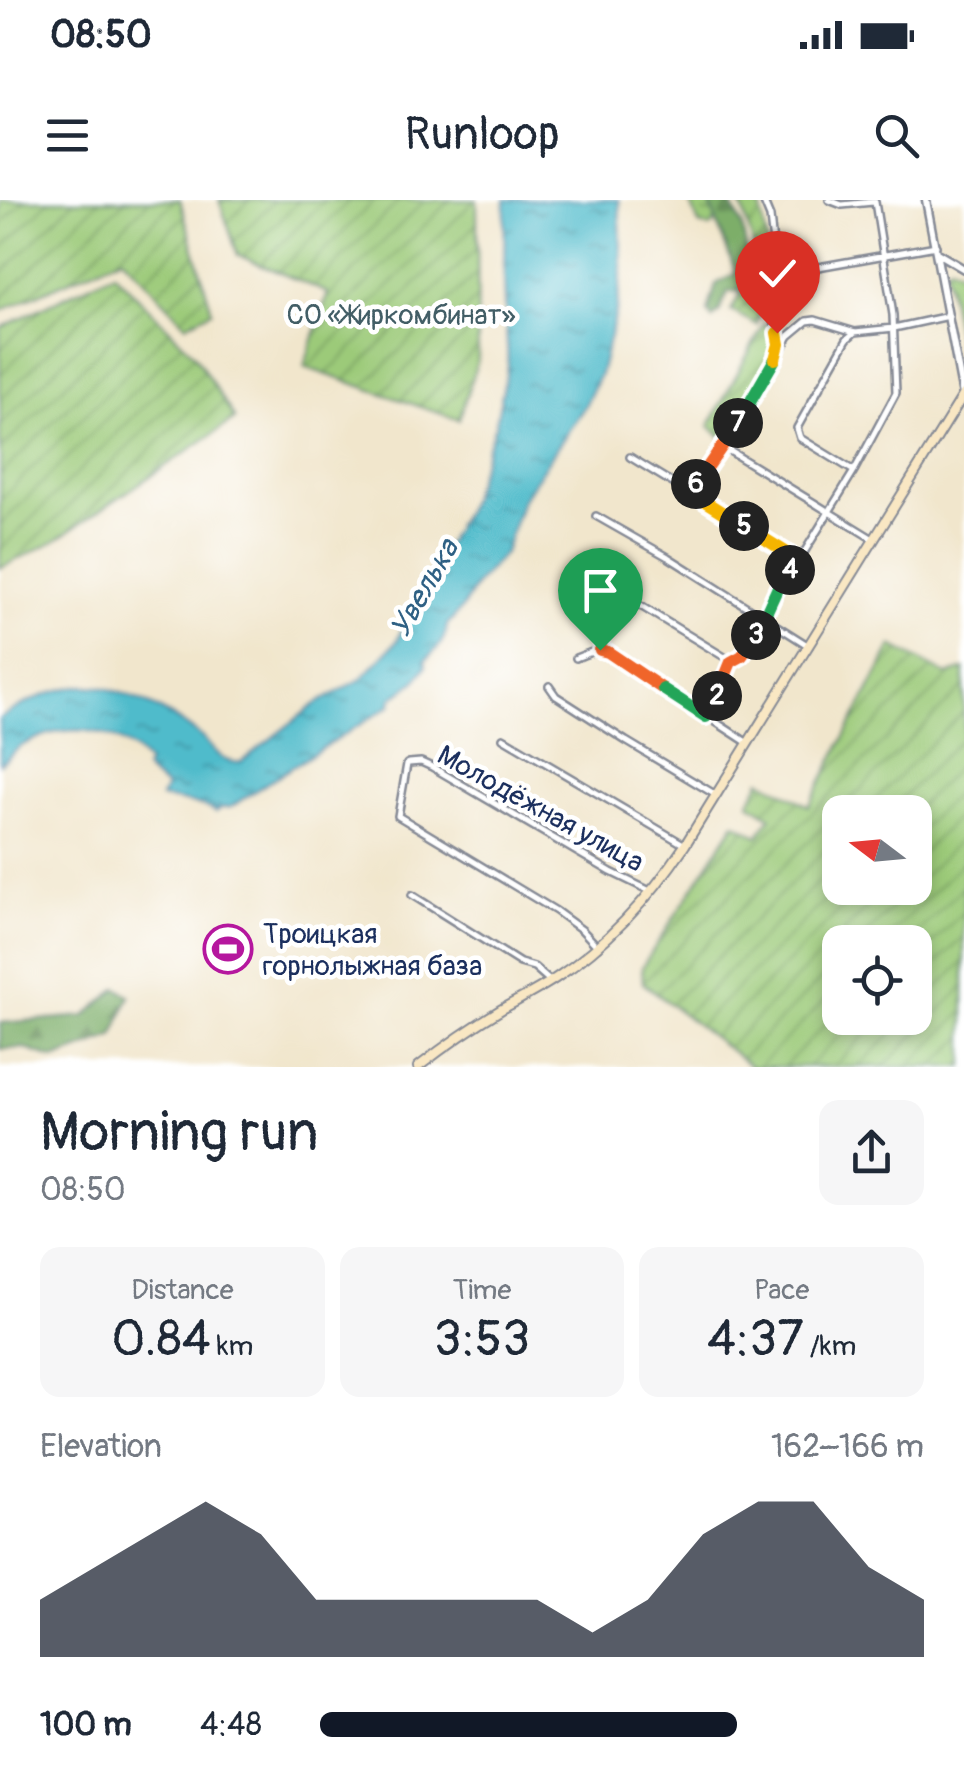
<!DOCTYPE html>
<meta charset="utf-8">
<style>
:root{--surface:#fff;--page:#f6f6f7;--text:#1f2937;--muted:#747a83;--accent:#111827}
body{margin:0;font-family:Pangolin,sans-serif;background:var(--page);color:var(--text);height:100vh;display:flex;flex-direction:column;font-size:38px;white-space:nowrap}
*{box-sizing:border-box;margin:0}
p{font-size:32px;color:var(--muted)}
.icon{flex:none;width:55px;height:55px;fill:none;stroke:currentColor;stroke-width:2;stroke-linecap:round;stroke-linejoin:round}
.map{position:relative;height:867px;overflow:hidden}
.side{display:flex;flex-direction:column;background:var(--surface);flex:1}
.side>*{flex:none}
.needle{width:65px;rotate:286deg}
.fabs{position:absolute;left:822px;top:595px;display:grid;gap:20px}
.fabs a{display:grid;place-items:center;width:110px;height:110px;border-radius:20px;background:var(--surface);box-shadow:0 5px 15px #0003;font-size:50px}
.pin{position:absolute;display:grid;place-items:center;width:85px;height:85px;color:#fff;margin:-102px -42px;border-radius:50% 50% 50% 0;rotate:-45deg;box-shadow:0 0 10px #0007}
.pin .icon{rotate:45deg}
.km{position:absolute;width:50px;height:50px;margin:-25px;border-radius:50%;background:#222;color:#fff;font-size:28px;line-height:50px;text-align:center}
.round{display:grid;place-items:center;flex:none;width:105px;height:105px;border-radius:20px;background:var(--page)}
.summary{display:flex;align-items:center;justify-content:space-between;height:170px;padding:0 40px}
h1{font-size:55px;font-weight:600;line-height:75px}
.figures{display:grid;grid-template-columns:repeat(3,1fr);gap:15px;height:170px;padding:10px 40px}
.figures div{display:grid;align-content:center;border-radius:20px;background:var(--page);text-align:center}
.figures b{font-size:50px;font-weight:600}
.figures small{font-size:28px;font-weight:400}
.figures p{font-size:28px}
.chart{height:280px;padding:20px 40px}
.chart p{display:flex;justify-content:space-between}
.chart svg{width:100%;height:180px;margin-top:10px;fill:var(--accent);opacity:.7}
ul{padding:0 40px;list-style:none;font-size:32px}
li{display:grid;grid-template-columns:160px 120px 1fr;align-items:center;height:75px}
li i{height:25px;border-radius:12px;background:var(--accent)}
.status{display:flex;justify-content:space-between;align-items:center;height:70px;padding:0 50px;background:var(--surface);direction:ltr}
.status svg{height:28px;fill:currentColor}
header{display:flex;justify-content:space-between;align-items:center;height:130px;padding:0 40px;background:var(--surface);font-size:45px;font-weight:600}
.map>svg:first-child{display:block}
.grass{fill:url(#grass-tufts);stroke:#5c7c6c;stroke-width:2.5}
.forest{fill:url(#forest-firs);stroke:#4c6e64;stroke-width:2.5}
.wetland{fill:url(#wetland-marsh);stroke:#5c7c6c;stroke-width:2.5}
.garden{fill:url(#garden-furrows);stroke:#5c7c6c;stroke-width:2.5;fill-rule:evenodd}
.water{fill:url(#water-ripples);stroke:#367594;stroke-width:2.5}
.lines{fill:none;stroke-linecap:round;stroke-linejoin:round}
.minor-casing{stroke:#868a95;stroke-width:10}
.tertiary-casing{stroke:#868a95;stroke-width:11}
.secondary-casing{stroke:#868a95;stroke-width:12}
.minor{stroke:#fff;stroke-width:5}
.tertiary{stroke:#fff;stroke-width:6}
.secondary{stroke:#f9e7c3;stroke-width:8}
.split-1-casing{stroke:#fff;stroke-width:20}
.split-2-casing{stroke:#fff;stroke-width:20}
.split-3-casing{stroke:#fff;stroke-width:20}
.split-4-casing{stroke:#fff;stroke-width:20}
.split-5-casing{stroke:#fff;stroke-width:20}
.split-6-casing{stroke:#fff;stroke-width:20}
.split-7-casing{stroke:#fff;stroke-width:20}
.split-8-casing{stroke:#fff;stroke-width:20}
.split-9-casing{stroke:#fff;stroke-width:20}
.split-1{stroke:#f0652b;stroke-width:12}
.split-2{stroke:#22a559;stroke-width:12}
.split-3{stroke:#f0652b;stroke-width:12}
.split-4{stroke:#22a559;stroke-width:12}
.split-5{stroke:#f5b400;stroke-width:12}
.split-6{stroke:#f5b400;stroke-width:12}
.split-7{stroke:#f0652b;stroke-width:12}
.split-8{stroke:#22a559;stroke-width:12}
.split-9{stroke:#f5b400;stroke-width:12}
.labels{text-anchor:middle;stroke-width:9;stroke-linejoin:round;paint-order:stroke}
.park-label{font-size:28px;fill:#425e66;stroke:#fff}
.street-label{font-size:28px;fill:#1b2f5e;stroke:#fff}
.poi-label{font-size:28px;fill:#1b2f5e;stroke:#fff;text-anchor:start}
.water-label{font-size:30px;font-style:italic;fill:#2e6084;stroke:#fff}
</style>
<div class="status"><b>08:50</b><svg viewBox="0 0 49 12"><path d="M0 12V9h3v3zM5 12V6h3v6zM10 12V3h3v9zM15 12V0h3v12zM26 1h20v11H26zM47 4h2v5h-2z"/></svg></div>
<header><svg class="icon" aria-label="menu" viewBox="0 0 24 24"><path d="M4 6h16M4 12h16M4 18h16"/></svg>Runloop<svg class="icon" aria-label="search" viewBox="0 0 24 24"><circle cx="10" cy="10" r="6"/><path d="M15 15l6 6"/></svg></header>
<div class="map">
<svg width="964" height="867" viewBox="0 0 964 867">
<defs>
<pattern id="grass-tufts" width="24" height="20" patternUnits="userSpaceOnUse" patternTransform="scale(2.5)"><rect width="24" height="20" fill="#9cca79"/><path d="M3 7l-1-3M5 7V3M7 7l1-3M15 17l-1-3M17 17v-4M19 17l1-3" fill="none" stroke="#7ea466"/></pattern>
<pattern id="forest-firs" width="22" height="20" patternUnits="userSpaceOnUse" patternTransform="scale(2.5)"><rect width="22" height="20" fill="#7dae69"/><path d="M5 1l3.5 6h-7zM16 11l3.5 6h-7z" fill="#668e5a"/></pattern>
<pattern id="wetland-marsh" width="20" height="14" patternUnits="userSpaceOnUse" patternTransform="scale(2.5)"><rect width="20" height="14" fill="#9cca79"/><path d="M1 5h8M5 5V1M11 12h8M15 12V8" fill="none" stroke="#7ea466"/></pattern>
<pattern id="garden-furrows" width="10" height="10" patternUnits="userSpaceOnUse" patternTransform="scale(2.5)"><rect width="10" height="10" fill="#9cca79"/><path d="M-1 1l2-2M0 10L10 0M9 11l2-2" fill="none" stroke="#7ea466"/></pattern>
<pattern id="water-ripples" width="26" height="14" patternUnits="userSpaceOnUse" patternTransform="scale(2.5)"><rect width="26" height="14" fill="#50bbcb"/><path d="M2 4q2-2 4 0t4 0M15 11q2-2 4 0t4 0" fill="none" stroke="#4298a8"/></pattern>
</defs>
<rect width="100%" height="100%" fill="#fff"/>
<filter id="ink" filterUnits="userSpaceOnUse"><feTurbulence type="fractalNoise" baseFrequency=".01" numOctaves="2"/><feDisplacementMap in="SourceGraphic" scale="20" xChannelSelector="R" yChannelSelector="G"/><feConvolveMatrix kernelMatrix="1 2 1 2 8 2 1 2 1" color-interpolation-filters="sRGB"/></filter>
<filter id="wash" filterUnits="userSpaceOnUse"><feTurbulence type="fractalNoise" baseFrequency=".0048" numOctaves="4" result="noise"/><feDisplacementMap in="SourceGraphic" scale="40" xChannelSelector="R" yChannelSelector="G"/><feGaussianBlur stdDeviation="2.25" result="paint"/><feColorMatrix in="noise" values="0 0 0 0 0 0 0 0 0 0 0 0 0 0 0 0 0 1.4 0 .05"/><feComposite in="paint" operator="in"/></filter>
<g filter="url(#wash)">
<rect width="100%" height="100%" fill="#f1e6cc"/>
<path class="grass" d="M950 66 964 74V156L961 154 945 69Z"/>
<path class="forest" d="M708 0H729L742 25 749 63 753 68 739 91 728 92 719 112 712 119 708 112 716 84 736 73Z
M117 788 130 796 113 837 54 859 23 848 0 849V823L85 816Z"/>
<path class="wetland" d="M689 0H708L716 20 710 28 699 24Z"/>
<path class="garden" d="M0 0H180L212 111 186 125 122 57 0 111Z
M219 0H477L478 159 459 220 304 167 328 93 238 55Z
M737 0H757L760 4 769 54 767 60 757 58 743 10Z
M114 73 194 154 235 219 53 342 0 368V128Z
M742 91 763 101 757 125 731 111Z
M764 124 773 129 777 148 723 238 709 226Z
M892 446 947 475 964 469V867H752L643 783 642 767 735 623 758 636 771 617 749 603 761 580 809 606ZM840 612H915V688H840ZM840 742H915V818H840Z"/>
<path class="water" d="M505 0H619L622 68 617 109 600 174 585 206 522 300 505 352 476 385 463 407 447 425C446 440 437 450 425 460L426 466 415 482 392 498 391 505C338 539 283 571 231 607L221 608 216 612C204 604 176 600 161 598L166 587 148 573 145 568 148 563C116 527 67 521 25 544 16 549 8 558 0 564V518C24 503 57 486 86 486 121 486 172 514 198 534 213 546 219 565 241 562L314 505 361 479 397 441 407 417 469 303 495 226 508 167 504 76Z"/>
</g>
<g filter="url(#ink)">
<g class="lines">
<g class="minor-casing">
<path id="minor" d="M763 0 770 17 774 52 765 83 777 133 778 150
M829 0 842 5 873 2
M774 52 779 66 790 72 936 46
M723 247 873 339
M630 257 797 359
M854 271 800 238 797 228 847 139 855 132
M690 292 723 247 789 136 807 121 815 120 855 132 894 128 949 116
M596 316 668 357 809 446
M611 388 731 461
M576 458C586 454 596 449 607 451L748 543
M549 486 556 496 626 541 716 595
M706 517 731 461 742 456 761 426 778 387 805 351 854 271 896 193 893 115 875 2
M503 538 685 645
M409 563 421 562 432 567 611 672 650 691
M407 564 398 616 556 711 582 730 598 747
M412 695 520 763 534 767 551 782"/>
</g>
<g class="tertiary-casing">
<path id="tertiary" d="M926 0 963 195
M937 53 964 69"/>
</g>
<g class="secondary-casing">
<path id="secondary" d="M418 867C445 846 472 827 502 809 520 799 538 790 556 778 609 743 650 698 685 645L964 194"/>
</g>
<use href="#minor" class="minor"/>
<use href="#tertiary" class="tertiary"/>
<use href="#secondary" class="secondary"/>
</g>
</g>
<g class="lines" filter="url(#ink)">
<g class="split-1-casing">
<path id="split-1" d="M600 450 608 452 663 489"/>
</g>
<g class="split-2-casing">
<path id="split-2" d="M663 489 706 517 717 496"/>
</g>
<g class="split-3-casing">
<path id="split-3" d="M717 496 731 462 742 456 756 435"/>
</g>
<g class="split-4-casing">
<path id="split-4" d="M756 435 778 387 790 370"/>
</g>
<g class="split-5-casing">
<path id="split-5" d="M744 326 797 359 790 370"/>
</g>
<g class="split-6-casing">
<path id="split-6" d="M696 284 690 292 744 326"/>
</g>
<g class="split-7-casing">
<path id="split-7" d="M696 284 738 223"/>
</g>
<g class="split-8-casing">
<path id="split-8" d="M738 223 775 159"/>
</g>
<g class="split-9-casing">
<path id="split-9" d="M775 159 779 144 777 133"/>
</g>
<use href="#split-1" class="split-1"/>
<use href="#split-2" class="split-2"/>
<use href="#split-3" class="split-3"/>
<use href="#split-4" class="split-4"/>
<use href="#split-5" class="split-5"/>
<use href="#split-6" class="split-6"/>
<use href="#split-7" class="split-7"/>
<use href="#split-8" class="split-8"/>
<use href="#split-9" class="split-9"/>
</g>
<defs>
<g id="stadium-ring" transform="scale(2.5)"><circle r="9.5" fill="#fff" stroke="#b5179e" stroke-width="1.5"/><path d="M0-5a6.5 5 0 1 0 0 10a6.5 5 0 1 0 0-10ZM-3.5-1.8h7v3.6h-7Z" fill="#b5179e"/></g>
</defs>
<g fill-rule="evenodd">
<use href="#stadium-ring" x="228" y="749"/>
</g>
<g class="labels">
<g class="park-label">
<text x="401" y="124">СО «Жиркомбинат»</text>
</g>
<g class="street-label">
<text transform="translate(541 608) rotate(29)" y="10">Молодёжная улица</text>
</g>
<g class="poi-label">
<text x="263" y="743">Троицкая<tspan x="263" dy="32">горнолыжная база</tspan></text>
</g>
<g class="water-label">
<text transform="translate(424 388) rotate(-60)" y="10">Увелька</text>
</g>
</g>
</svg>
<div class="fabs">
<a><svg class="needle" viewBox="-14 -14 28 28"><path d="M0-13l5 13h-10z" fill="#e53935"/><path d="M0 13l5-13h-10z" fill="#747a83"/></svg></a>
<a><svg class="icon" aria-label="locate" viewBox="0 0 24 24"><circle cx="12" cy="12" r="6"/><path d="M12 2v4M12 18v4M2 12h4M18 12h4"/></svg></a>
</div>
<div class="pin" style="left:600px;top:450px;background:#1e9e55"><svg class="icon" aria-label="arrive" viewBox="0 0 24 24"><path d="M6 21V4h12l-3 4 3 4H6"/></svg></div>
<div class="pin" style="left:777px;top:133px;background:#d93025"><svg class="icon" aria-label="check" viewBox="0 0 24 24"><path d="M5 12l5 5 9-10"/></svg></div>
<b class="km" style="left:717px;top:496px">2</b>
<b class="km" style="left:756px;top:435px">3</b>
<b class="km" style="left:790px;top:370px">4</b>
<b class="km" style="left:744px;top:326px">5</b>
<b class="km" style="left:696px;top:284px">6</b>
<b class="km" style="left:738px;top:223px">7</b>
</div>
<section class="side">
<div class="summary"><div><h1>Morning run</h1><p>08:50</p></div><a class="round"><svg class="icon" aria-label="share" viewBox="0 0 24 24"><path d="M12 15V3M7 8l5-5 5 5M5 13v7h14v-7"/></svg></a></div>
<div class="figures">
<div><p>Distance</p><b>0.84<small> km</small></b></div>
<div><p>Time</p><b>3:53</b></div>
<div><p>Pace</p><b>4:37<small> /km</small></b></div>
</div>
<div class="chart"><p><span>Elevation</span>162–166 m</p>
<svg viewBox="0 0 160 44" preserveAspectRatio="none"><path d="M0 44V30L10 22L20 14L30 6L40 14L50 30L60 30L70 30L80 30L90 30L100 38L110 30L120 14L130 6L140 6L150 22L160 30V44z"/></svg>
</div>
<ul>
<li><b>100 m</b>4:48<i style="width:69%"></i></li>
</ul>
</section>
